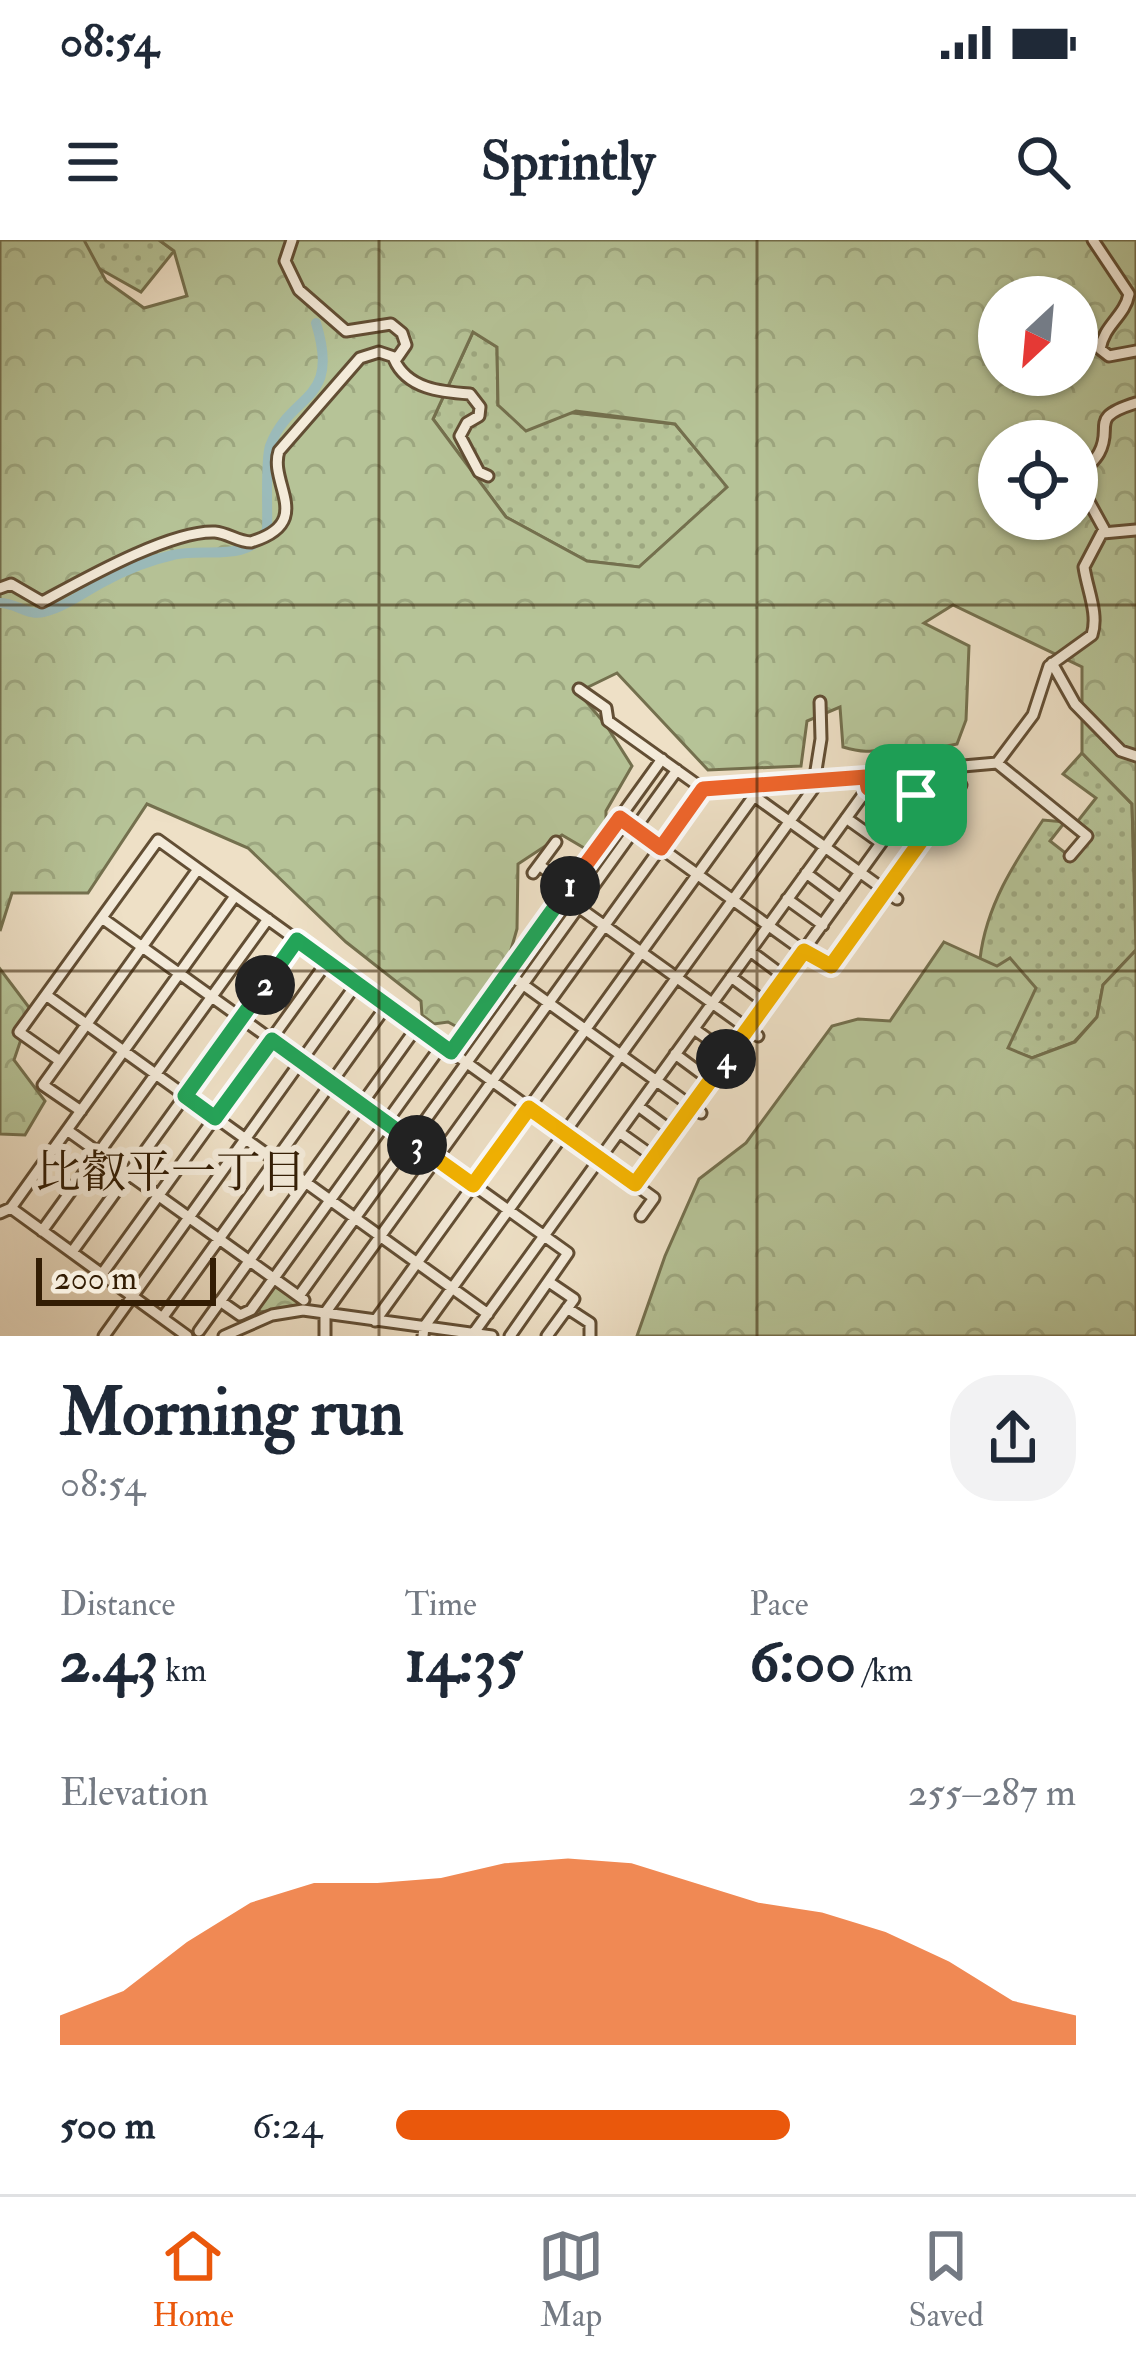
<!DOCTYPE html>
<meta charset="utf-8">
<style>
:root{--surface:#fff;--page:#f2f2f3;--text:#1f2937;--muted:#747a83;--line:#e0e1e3;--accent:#ea580c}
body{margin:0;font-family:"IM FELL Double Pica","Noto Serif JP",serif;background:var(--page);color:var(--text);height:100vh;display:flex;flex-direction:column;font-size:45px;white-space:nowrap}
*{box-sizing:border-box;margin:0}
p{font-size:39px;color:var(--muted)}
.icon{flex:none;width:66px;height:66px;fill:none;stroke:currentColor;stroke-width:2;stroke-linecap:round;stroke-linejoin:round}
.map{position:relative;height:1096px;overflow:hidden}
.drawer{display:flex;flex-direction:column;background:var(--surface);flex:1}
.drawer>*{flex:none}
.needle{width:78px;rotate:206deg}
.buttons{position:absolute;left:978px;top:36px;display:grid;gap:24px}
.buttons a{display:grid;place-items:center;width:120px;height:120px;border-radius:50%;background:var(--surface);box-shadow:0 3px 9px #0004;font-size:60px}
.scale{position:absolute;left:36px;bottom:30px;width:180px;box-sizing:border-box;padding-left:12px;border:6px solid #331d04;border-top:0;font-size:33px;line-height:42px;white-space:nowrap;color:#331d04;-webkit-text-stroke:9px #f4ebda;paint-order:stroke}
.pin{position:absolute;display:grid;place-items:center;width:102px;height:102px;color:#fff;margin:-51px;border-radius:24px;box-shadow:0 6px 18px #0006}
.km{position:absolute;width:60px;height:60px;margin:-30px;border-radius:50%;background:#222;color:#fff;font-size:33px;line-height:60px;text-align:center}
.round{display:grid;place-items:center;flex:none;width:126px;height:126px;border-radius:48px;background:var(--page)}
.summary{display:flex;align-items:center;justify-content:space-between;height:204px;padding:0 60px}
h1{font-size:66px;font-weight:800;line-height:90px}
.stats{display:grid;grid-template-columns:repeat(3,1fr);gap:18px;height:204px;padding:12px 60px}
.stats div{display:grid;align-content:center}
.stats b{font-size:60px;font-weight:800}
.stats small{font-size:33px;font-weight:400}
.stats p{font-size:33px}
.chart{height:336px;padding:24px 60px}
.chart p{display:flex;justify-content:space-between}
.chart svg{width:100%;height:216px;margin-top:12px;fill:var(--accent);opacity:.7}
ul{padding:0 60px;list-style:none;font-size:39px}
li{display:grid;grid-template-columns:192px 144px 1fr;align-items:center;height:90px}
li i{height:30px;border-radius:15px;background:var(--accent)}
.status{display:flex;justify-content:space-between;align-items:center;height:84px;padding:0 60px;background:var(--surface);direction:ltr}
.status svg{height:33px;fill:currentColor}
header{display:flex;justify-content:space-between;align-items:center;height:156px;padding:0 60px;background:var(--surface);font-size:54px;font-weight:800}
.tab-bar{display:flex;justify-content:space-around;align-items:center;height:168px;border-top:3px solid var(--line);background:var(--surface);font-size:33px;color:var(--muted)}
.tab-bar a{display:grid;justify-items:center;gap:6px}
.tab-bar .current{color:var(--accent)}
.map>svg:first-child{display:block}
.grass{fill:url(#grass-dots);stroke:#74704e;stroke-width:3}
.forest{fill:url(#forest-crowns);stroke:#74704e;stroke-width:3;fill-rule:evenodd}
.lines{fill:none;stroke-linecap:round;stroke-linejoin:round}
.river{stroke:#9bbbbb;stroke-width:10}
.minor-casing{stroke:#624e34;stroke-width:15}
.minor{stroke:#f4ebda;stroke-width:9}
.split-1-casing{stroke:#fff;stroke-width:24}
.split-2-casing{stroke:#fff;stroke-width:24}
.split-3-casing{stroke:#fff;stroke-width:24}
.split-4-casing{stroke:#fff;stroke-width:24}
.split-5-casing{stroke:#fff;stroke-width:24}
.split-1{stroke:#f0652b;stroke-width:15}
.split-2{stroke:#22a559;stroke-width:15}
.split-3{stroke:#22a559;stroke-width:15}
.split-4{stroke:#f5b400;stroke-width:15}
.split-5{stroke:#f5b400;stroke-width:15}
.grid{fill:none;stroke:#331d04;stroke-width:3;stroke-opacity:0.55}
.labels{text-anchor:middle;stroke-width:12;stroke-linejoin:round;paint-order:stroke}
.neighbourhood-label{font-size:45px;fill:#331d04;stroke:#f4ebda}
</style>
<div class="status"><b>08:54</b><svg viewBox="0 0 49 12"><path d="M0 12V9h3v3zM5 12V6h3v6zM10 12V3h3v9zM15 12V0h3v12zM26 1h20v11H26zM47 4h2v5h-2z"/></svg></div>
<header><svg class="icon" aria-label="menu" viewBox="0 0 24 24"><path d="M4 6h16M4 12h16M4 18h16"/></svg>Sprintly<svg class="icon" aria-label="search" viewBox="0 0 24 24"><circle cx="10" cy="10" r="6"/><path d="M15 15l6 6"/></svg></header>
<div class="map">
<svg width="1136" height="1096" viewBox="0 0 1136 1096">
<defs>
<pattern id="grass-dots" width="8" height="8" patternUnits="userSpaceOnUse" patternTransform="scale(3)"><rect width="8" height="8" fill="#b6c397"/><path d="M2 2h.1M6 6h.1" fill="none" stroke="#9da780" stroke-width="1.8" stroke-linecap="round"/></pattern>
<pattern id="forest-crowns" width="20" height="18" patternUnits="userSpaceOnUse" patternTransform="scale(3)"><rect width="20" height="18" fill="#b6c397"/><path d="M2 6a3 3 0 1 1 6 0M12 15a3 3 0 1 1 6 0" fill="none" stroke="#9da780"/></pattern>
</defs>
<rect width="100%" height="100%" fill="#eee0c6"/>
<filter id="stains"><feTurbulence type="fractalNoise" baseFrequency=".00167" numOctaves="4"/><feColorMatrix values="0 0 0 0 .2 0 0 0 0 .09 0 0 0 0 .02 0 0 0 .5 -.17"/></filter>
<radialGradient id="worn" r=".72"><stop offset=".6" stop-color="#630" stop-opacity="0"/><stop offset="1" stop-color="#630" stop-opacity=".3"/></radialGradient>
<path class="grass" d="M80 0H159L174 11 141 52 91 24Z
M473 92 497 107 498 165 675 184 728 247 639 327 587 321 506 277 433 179Z
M1082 513 1132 564 1136 710 1103 745 1097 777 1074 802 1032 818 1008 809 997 727 980 719C986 666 1014 623 1043 580L1065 582 1050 601 1073 619 1092 596 1077 582 1096 558 1063 534Z"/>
<path class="forest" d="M0 0H84L106 41 144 68 187 56 174 11 159 0H1136V687L1132 564 1082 513V427L953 365 924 383 969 406 966 480 957 504C938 509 924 506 905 507 878 508 872 516 843 507L840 467 807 481 801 526 708 530 617 433 578 452 606 485 632 526 606 571V593L591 612 562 595 518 624 517 689 505 730 463 790 448 782 434 784 422 775 421 761 346 702 248 608 147 564 88 653H12L0 691ZM999 57H1077V135H999ZM473 92 497 107 498 165 526 191 576 171 675 184 727 247 639 327 587 321 506 277 433 179ZM999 201H1077V279H999Z
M944 702 997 726 1010 718 1036 748 1008 808 1032 818 1075 802 1097 777 1103 745 1136 710V1096H637L665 1016 699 939 746 903 832 786 858 779 890 781Z
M0 729 31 770 14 820 45 861 25 895 0 894Z
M274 1042 302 1061 301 1066 260 1072 257 1066Z"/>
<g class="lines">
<path class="river" d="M0 363C16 363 28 376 44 372 65 367 84 352 103 342 123 331 150 320 173 315 206 307 246 324 267 290 268 270 265 221 270 206 291 151 341 164 316 83"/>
<g class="minor-casing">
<path id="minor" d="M1093 0 1129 54C1125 76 1104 85 1100 109L1109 116 1136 111
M394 119C407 149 441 152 470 154L480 167 479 176 467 183 460 196 479 232 488 236
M1103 293 1136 290
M0 348 11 344 42 362C81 341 170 290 215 292 228 293 238 302 251 302 316 282 268 244 279 211L360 118 379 112 397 118 406 105 402 93 391 84 346 91 299 50 285 21 292 0
M1052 423 1075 464 1121 511 1136 516
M579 449 606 468 608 481 703 549 997 523 1033 475 1049 426 1092 395C1099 374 1087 349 1084 327L1104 289 1082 249 1080 237C1085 228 1094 222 1099 213 1114 186 1087 178 1136 163
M997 523 1087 596 1070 616
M868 548 903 574
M916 555 956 583
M754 556 897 659
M619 578 826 727 831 726 961 545
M846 578 881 603
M539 625 569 647
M533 633 556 602
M806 633 841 659
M563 656 758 796
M787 659 823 685
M102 678 568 1013 510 1096
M750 711 785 737
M507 733 701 873
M731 737 766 763
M46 755 488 1074
M694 789 729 814
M451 812 662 519
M675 814 710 840
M60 821 19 792 158 600 654 958 641 976
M638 866 673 892
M81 871 43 845 198 629
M67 890 304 1060
M619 892 654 917
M635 944 923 545
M11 968 187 1096
M0 973 11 968 235 656
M42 991 268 679
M72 1012 297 701
M102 1034 327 722
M299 1056 677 530
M220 1061 240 1075 251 1070 442 805
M567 1068 590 1083V1096
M163 1077 387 765
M375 1081 754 556 753 545
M199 1091 417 787
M473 1094 868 548 866 537
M104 1096 357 743
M224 1096 272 1075 303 1070 492 1096
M325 1096V1073L703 549
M423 1096 424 1087 813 549 821 499 820 462
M547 1096 574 1059 549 1042"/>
</g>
<use href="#minor" class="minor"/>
</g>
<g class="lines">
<g class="split-1-casing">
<path id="split-1" d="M570 646 620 578 661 608 703 549 866 537 868 548 903 574 916 555"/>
</g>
<g class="split-2-casing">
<path id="split-2" d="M265 745 297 700 451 812 570 646"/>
</g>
<g class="split-3-casing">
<path id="split-3" d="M265 745 185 856 215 878 272 800 417 905"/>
</g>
<g class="split-4-casing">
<path id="split-4" d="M417 905 473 945 529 868 635 944 726 819"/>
</g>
<g class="split-5-casing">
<path id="split-5" d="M726 819 804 711 831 726 941 573 916 555"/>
</g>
<use href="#split-1" class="split-1"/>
<use href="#split-2" class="split-2"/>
<use href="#split-3" class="split-3"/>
<use href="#split-4" class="split-4"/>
<use href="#split-5" class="split-5"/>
</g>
<path class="grid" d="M379 0V1096M757 0V1096M0 365H1136M0 731H1136"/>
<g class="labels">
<g class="neighbourhood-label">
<text x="171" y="947">比叡平一丁目</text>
</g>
</g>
<rect width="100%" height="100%" filter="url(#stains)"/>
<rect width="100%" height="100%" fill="url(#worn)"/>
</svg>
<div class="buttons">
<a><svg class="needle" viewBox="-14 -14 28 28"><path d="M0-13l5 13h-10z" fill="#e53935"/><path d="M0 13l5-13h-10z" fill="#747a83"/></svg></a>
<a><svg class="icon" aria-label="locate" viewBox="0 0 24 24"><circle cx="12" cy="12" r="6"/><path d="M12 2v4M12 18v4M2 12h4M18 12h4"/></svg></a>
</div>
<div class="scale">200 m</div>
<div class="pin" style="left:916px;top:555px;background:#1e9e55"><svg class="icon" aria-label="arrive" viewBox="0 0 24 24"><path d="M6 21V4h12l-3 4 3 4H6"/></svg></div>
<b class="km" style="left:570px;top:646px">1</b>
<b class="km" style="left:265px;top:745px">2</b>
<b class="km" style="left:417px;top:905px">3</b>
<b class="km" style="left:726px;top:819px">4</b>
</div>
<section class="drawer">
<div class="summary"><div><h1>Morning run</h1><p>08:54</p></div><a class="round"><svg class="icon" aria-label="share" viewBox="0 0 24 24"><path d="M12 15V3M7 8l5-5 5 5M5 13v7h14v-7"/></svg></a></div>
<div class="stats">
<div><p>Distance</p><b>2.43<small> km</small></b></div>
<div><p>Time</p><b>14:35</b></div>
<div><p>Pace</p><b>6:00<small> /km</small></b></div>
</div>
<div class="chart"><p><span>Elevation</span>255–287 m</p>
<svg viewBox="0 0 160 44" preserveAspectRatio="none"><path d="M0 44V38L10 33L20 23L30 15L40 11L50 11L60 10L70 7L80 6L90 7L100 11L110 15L120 17L130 21L140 27L150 35L160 38V44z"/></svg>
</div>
<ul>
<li><b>500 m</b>6:24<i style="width:58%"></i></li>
</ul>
</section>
<nav class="tab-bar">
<a class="current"><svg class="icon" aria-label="home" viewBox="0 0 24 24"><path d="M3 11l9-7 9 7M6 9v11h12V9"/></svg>Home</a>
<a><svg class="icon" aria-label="map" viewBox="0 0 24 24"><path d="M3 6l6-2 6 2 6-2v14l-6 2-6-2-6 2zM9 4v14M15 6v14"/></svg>Map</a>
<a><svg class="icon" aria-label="saved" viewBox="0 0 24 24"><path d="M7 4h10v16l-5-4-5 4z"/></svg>Saved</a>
</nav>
